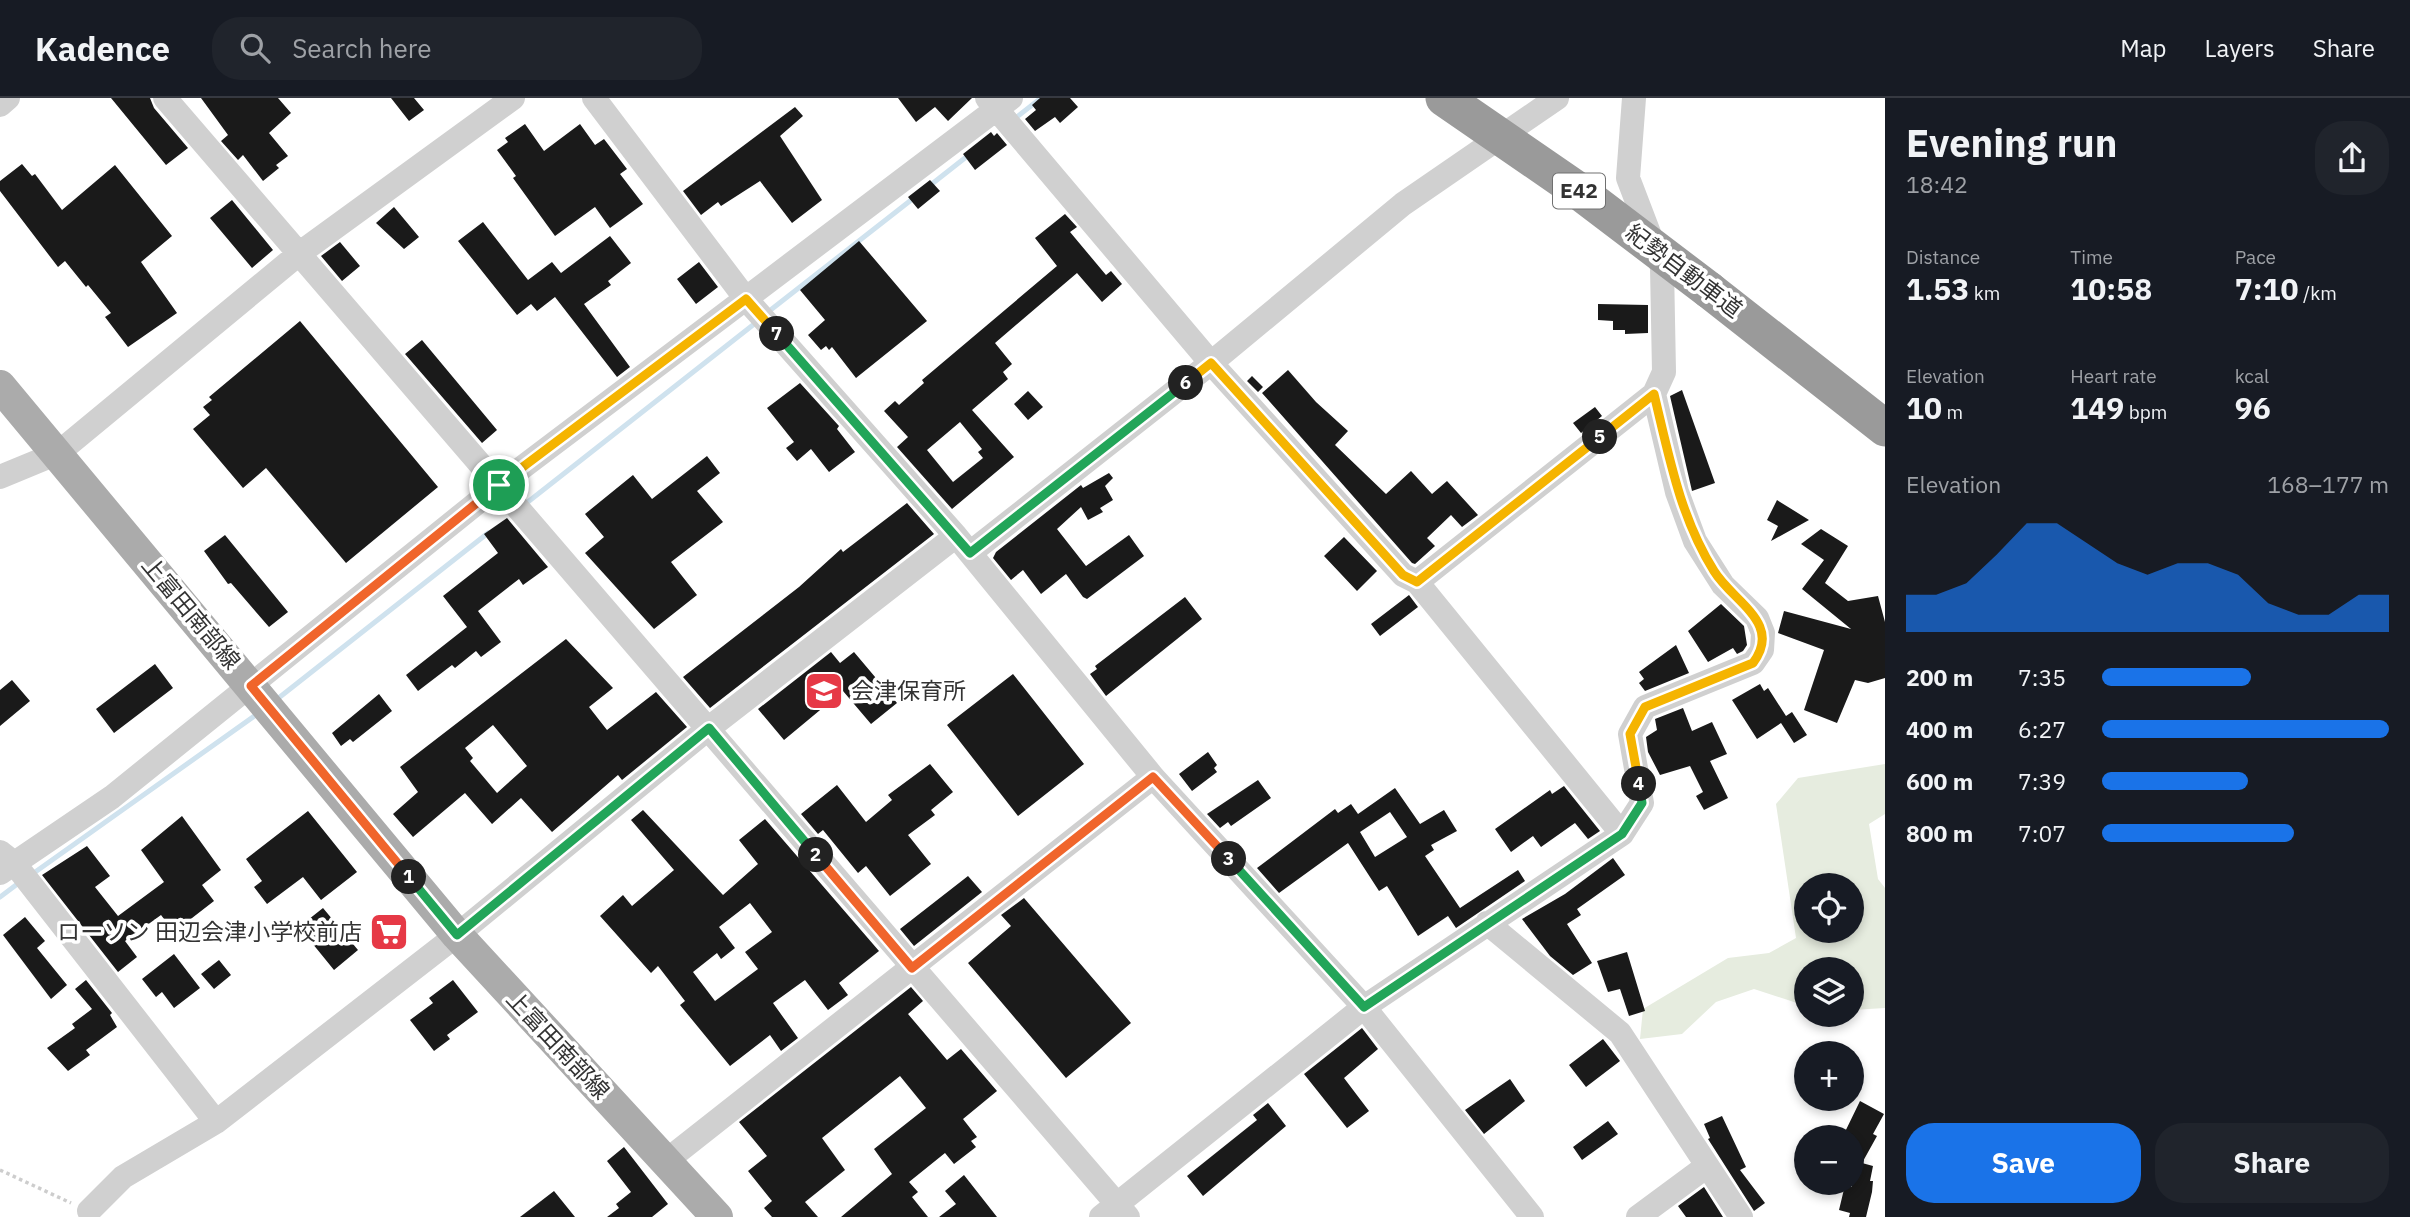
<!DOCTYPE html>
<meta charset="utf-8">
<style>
:root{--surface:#171b24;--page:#20242c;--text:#f1f3f6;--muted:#9ea1a6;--line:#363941;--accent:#1a73e8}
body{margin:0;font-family:"IBM Plex Sans","Noto Sans JP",sans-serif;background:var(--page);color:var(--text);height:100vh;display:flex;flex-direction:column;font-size:26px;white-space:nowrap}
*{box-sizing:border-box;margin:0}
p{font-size:23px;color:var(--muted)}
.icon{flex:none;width:38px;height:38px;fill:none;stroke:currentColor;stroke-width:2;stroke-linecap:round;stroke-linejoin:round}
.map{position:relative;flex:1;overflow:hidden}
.panel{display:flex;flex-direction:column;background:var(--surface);width:525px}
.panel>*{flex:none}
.buttons{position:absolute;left:1794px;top:775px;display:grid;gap:14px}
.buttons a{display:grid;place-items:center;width:70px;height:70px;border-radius:50%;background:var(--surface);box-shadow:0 4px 10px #0003;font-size:35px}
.pin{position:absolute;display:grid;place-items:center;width:60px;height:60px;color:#fff;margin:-30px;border:4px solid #fff;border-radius:50%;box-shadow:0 2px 7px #0007}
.km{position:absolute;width:35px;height:35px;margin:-18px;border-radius:50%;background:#222;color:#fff;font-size:19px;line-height:35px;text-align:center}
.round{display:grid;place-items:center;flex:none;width:74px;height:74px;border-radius:28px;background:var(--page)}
.summary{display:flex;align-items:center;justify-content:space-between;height:119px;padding:0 21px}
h1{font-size:38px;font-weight:700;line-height:52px}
.stats{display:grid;grid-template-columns:repeat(3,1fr);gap:10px;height:119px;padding:7px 21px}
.stats div{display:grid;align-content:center}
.stats b{font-size:30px;font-weight:700}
.stats small{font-size:19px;font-weight:400}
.stats p{font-size:19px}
.chart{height:196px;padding:14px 21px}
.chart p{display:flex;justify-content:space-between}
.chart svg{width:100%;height:126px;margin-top:7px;fill:var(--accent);opacity:.7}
.primary-button{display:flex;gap:14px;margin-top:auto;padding:14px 21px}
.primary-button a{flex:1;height:80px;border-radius:28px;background:var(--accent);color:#fff;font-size:28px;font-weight:700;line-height:80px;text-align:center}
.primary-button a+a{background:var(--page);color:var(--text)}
ul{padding:0 21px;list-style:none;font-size:23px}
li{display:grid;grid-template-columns:112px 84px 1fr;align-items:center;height:52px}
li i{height:18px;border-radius:9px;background:var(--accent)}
header{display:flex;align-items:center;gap:42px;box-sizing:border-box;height:98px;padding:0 35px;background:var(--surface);border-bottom:2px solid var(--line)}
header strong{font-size:33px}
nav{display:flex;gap:38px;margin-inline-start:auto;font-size:24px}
.search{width:490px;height:63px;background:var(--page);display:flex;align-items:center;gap:18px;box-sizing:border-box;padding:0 24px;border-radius:28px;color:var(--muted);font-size:26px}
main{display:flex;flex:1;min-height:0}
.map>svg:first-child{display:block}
.green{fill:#e6ecdf;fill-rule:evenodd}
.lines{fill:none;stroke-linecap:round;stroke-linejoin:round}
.stream{stroke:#cfe2ee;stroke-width:5}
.building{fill:#1a1a1a;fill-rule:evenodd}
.path{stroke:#cdcdcd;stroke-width:3.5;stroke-dasharray:3.5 3.5;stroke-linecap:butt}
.minor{stroke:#d0d0d0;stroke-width:24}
.major{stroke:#ababab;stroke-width:32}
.highway{stroke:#9a9a9a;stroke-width:37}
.highway-bridge{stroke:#9a9a9a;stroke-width:37}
.split-1-casing{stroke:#fff;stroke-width:14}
.split-2-casing{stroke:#fff;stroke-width:14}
.split-3-casing{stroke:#fff;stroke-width:14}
.split-4-casing{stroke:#fff;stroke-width:14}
.split-5-casing{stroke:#fff;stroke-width:14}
.split-6-casing{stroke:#fff;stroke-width:14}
.split-7-casing{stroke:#fff;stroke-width:14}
.split-8-casing{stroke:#fff;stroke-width:14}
.split-1{stroke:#f0652b;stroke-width:9}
.split-2{stroke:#22a559;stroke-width:9}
.split-3{stroke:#f0652b;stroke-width:9}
.split-4{stroke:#22a559;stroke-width:9}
.split-5{stroke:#f5b400;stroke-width:9}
.split-6{stroke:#f5b400;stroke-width:9}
.split-7{stroke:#22a559;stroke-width:9}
.split-8{stroke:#f5b400;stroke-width:9}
.labels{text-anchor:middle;stroke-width:7;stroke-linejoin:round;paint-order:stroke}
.shield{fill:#fff;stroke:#707070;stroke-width:2}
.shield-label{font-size:21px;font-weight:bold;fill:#333}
.street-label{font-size:23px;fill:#333;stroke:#fff}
.poi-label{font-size:23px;fill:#333;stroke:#fff;text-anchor:start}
</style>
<header>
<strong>Kadence</strong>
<div class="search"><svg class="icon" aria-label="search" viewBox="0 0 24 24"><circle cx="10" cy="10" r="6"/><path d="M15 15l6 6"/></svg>Search here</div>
<nav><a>Map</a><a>Layers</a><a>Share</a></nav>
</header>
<main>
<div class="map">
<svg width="1885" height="1119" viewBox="0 0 1885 1119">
<rect width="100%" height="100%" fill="#fff"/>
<path class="green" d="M1885 666V716L1869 726 1878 781 1885 790V910L1852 912V872H1806V908L1754 891 1716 904 1682 936 1640 941 1643 911 1728 860 1769 855 1796 840 1776 706 1798 680ZM1806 788H1852V833H1806Z"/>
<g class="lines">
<path class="stream" d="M1013 22 1041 0
M928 89 970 56
M768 214 915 99
M524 407 758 223
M276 602 488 435
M31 777 260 614
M0 799 20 784"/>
</g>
<path class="building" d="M111 0H150L154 10 188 50 166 67Z
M201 0H278L291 15 269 35 288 58 276 67 279 70 263 83 243 57 238 62 221 43 228 37Z
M391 0H414L424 12 409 23Z
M898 0H972L948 23 935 9 916 24Z
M1040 0H1070L1078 9 1060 25 1055 19 1035 33 1025 21 1036 12 1032 7Z
M795 9 803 18 780 38 822 102 792 125 760 83 721 108 718 104 701 117 683 93Z
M525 26 544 53 580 26 595 47 604 41 627 71 620 76 643 106 610 130 595 109 555 138 513 80 516 78 497 52 508 44 505 40Z
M991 34 994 38 997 35 1007 47 975 72 963 56Z
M22 66 32 78 35 76 62 112 115 67 172 138 141 164 177 215 128 249 105 219 111 215 88 187 86 189 65 163 58 169 0 93V83Z
M930 82 940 93 918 111 908 99Z
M232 102 273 152 252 170 210 120Z
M394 109 419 139 404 151 376 125Z
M1065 116 1077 129 1070 134 1106 177 1111 173 1122 186 1102 204 1077 175 995 245 1012 266 1003 274 1008 281 972 312 1014 359 952 411 897 349 908 339 884 313 895 303 899 307 924 285 922 282 1057 168 1035 140ZM960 324 982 351 978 354 983 360 953 384 927 352Z
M483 124 528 182 552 164 561 175 610 138 631 165 608 183 611 187 584 206 630 269 617 279 555 199 537 213 531 206 517 217 458 143Z
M859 143 927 223 856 280 832 249 829 252 826 248 821 252 808 237 825 222 800 192Z
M340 144 360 168 342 183 321 158Z
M699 164 718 189 696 206 677 181Z
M1598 206 1648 207V235L1625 236V232H1613V223L1598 222Z
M300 223 438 389 346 465 266 370 243 390 193 331 210 317 203 309 212 302 209 299Z
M422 242 497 332 482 345 405 256Z
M1288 272 1316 304 1348 333 1335 347 1386 396 1411 373 1432 396 1447 383 1478 417 1462 429 1451 417 1427 440 1435 448 1415 466 1412 465 1262 295Z
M1252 278 1263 289 1258 294 1247 283Z
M800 285 839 328 837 331 855 354 829 374 811 351 797 363 786 350 794 344 767 310Z
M1682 292 1715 385 1692 393 1670 298Z
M1028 293 1043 309 1028 322 1014 306Z
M1595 309 1602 318 1581 335 1573 325Z
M707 358 720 375 697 393 723 424 671 464 697 497 654 531 585 455 604 439 585 416 633 377 652 401Z
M1109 375 1113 380 1105 388 1113 402 1100 410 1103 414 1088 422 1081 409 1057 431 1086 468 1129 437 1144 458 1087 501 1083 499 1066 476 1041 496 1023 472 1011 482 993 460 996 454 1081 387 1083 390Z
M1777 402 1809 422 1771 443 1778 428 1767 422Z
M907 405 934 436 710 610 683 579 799 489 841 451 843 454Z
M507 420 548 469 523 487 519 481 478 513 501 544 481 559 476 553 455 570 452 567 418 593 406 577 467 529 443 498 498 455 484 436Z
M1821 431 1848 448 1825 485 1848 503 1878 498 1885 524V580L1868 585 1855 582 1837 625 1804 612 1824 552 1778 535 1784 513 1851 531 1802 491 1824 462 1801 446Z
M225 437 288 514 269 529 231 485 228 486 204 453Z
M1344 439 1377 473 1357 493 1324 458Z
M1409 497 1418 509 1380 538 1371 526Z
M1185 499 1202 521 1106 598 1090 576 1097 571 1095 568Z
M1721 506 1744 528 1747 547 1743 553 1737 556 1733 550 1708 564 1688 533Z
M566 541 613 590 589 609 607 632 656 594 687 629 622 682 618 677 552 734 521 700 492 726 465 695 413 739 393 716 418 694 400 669ZM493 627 527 668 497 695 470 663 473 660 465 650Z
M1676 547 1689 575 1645 593 1639 585 1644 581 1639 574Z
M831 554 840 565 854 554 897 605 871 626 843 593 784 642 758 611Z
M155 566 173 590 114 635 96 611Z
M1013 576 1084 666 1018 718 947 627Z
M12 582 30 603 0 628V592Z
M1760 586 1764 593 1768 590 1786 618 1792 614 1807 637 1794 645 1781 625 1757 641 1732 602Z
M379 596 392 613 353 644 350 641 341 648 332 635Z
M1683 610 1692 633 1712 624 1727 656 1710 663 1728 700 1704 712 1696 698 1703 694 1690 668 1660 677 1648 654 1646 639 1657 632 1655 621Z
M1208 654 1217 667 1214 670 1217 674 1192 693 1179 676Z
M930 666 953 694 931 712 935 717 908 737 931 766 890 798 866 768 858 775 823 732 818 736 801 716 837 687 866 724 892 702 888 697Z
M1258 682 1271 700 1231 728 1228 724 1220 730 1207 716Z
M1564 688 1600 733 1588 741 1575 725 1541 749 1533 738 1511 754 1495 731 1550 692 1552 696Z
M1395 690 1420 726 1444 712 1457 733 1431 747 1434 752 1425 758 1460 810 1518 772 1525 783 1456 830 1448 818 1418 838 1387 788 1379 793 1348 745 1279 795 1257 770 1335 711 1338 715 1351 706 1358 716ZM1390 714 1407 739 1375 759 1360 734Z
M643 712 723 797 758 766 739 742 765 721 879 853 839 885 848 897 828 912 805 882 773 905 798 940 781 953 770 937 730 968 680 907 685 903 658 868 651 875 600 818 623 797 632 808 674 772 631 722ZM750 805 772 834 745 854 758 871 715 903 693 874 717 855 721 861 735 850 719 829Z
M308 713 357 774 321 802 303 779 267 806 254 789 262 783 246 761Z
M182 718 221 772 202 787 214 803 174 834 161 817 125 843 137 859 118 874 42 777 87 748 110 778 95 789 118 818 164 784 141 752Z
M1613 760 1625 777 1577 811 1581 817 1567 826 1592 865 1573 877 1550 858 1522 821 1565 796Z
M968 778 982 794 914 848 900 831Z
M1024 800 1131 925 1066 980 968 865 1011 828 1001 817Z
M323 810 358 852 334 872 299 829Z
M25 819 45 843 37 850 67 887 51 901 3 837Z
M1627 854 1645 913 1629 918 1620 891 1608 894 1597 863Z
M174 856 200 890 174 910 162 894 156 899 142 881Z
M219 862 231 877 214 891 201 876Z
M86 882 112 915 110 917 117 929 86 952 90 957 68 973 47 950 75 930 72 926 92 911 75 891Z
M453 882 478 914 447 937 450 941 434 953 410 922 433 905 429 900Z
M911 889 923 903 908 916 947 962 961 951 997 993 963 1021 977 1039 971 1043 976 1049 954 1066 945 1055 909 1084 918 1094 912 1099 928 1119H841L892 1076 874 1051 926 1010 900 978 822 1040 845 1072 805 1104 818 1119H772L764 1110 772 1103 748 1073 767 1058 739 1024Z
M1362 930 1378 951 1344 980 1369 1013 1347 1030 1304 976Z
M1603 941 1620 963 1586 989 1569 967Z
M1510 981 1525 1003 1484 1036 1465 1012Z
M1860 1003 1884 1016 1873 1036 1877 1038 1862 1065 1873 1068 1870 1083H1873L1872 1094 1866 1119H1849L1850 1115 1839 1112 1845 1087 1852 1089V1040L1843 1038Z
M1268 1005 1286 1028 1203 1098 1187 1078 1257 1022 1253 1017Z
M1722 1018 1746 1069 1740 1072 1765 1105 1754 1113 1708 1041 1710 1040 1704 1026Z
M1608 1023 1618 1036 1582 1062 1573 1049Z
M624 1049 668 1106 652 1119H607L619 1110 616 1106 631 1094 607 1063Z
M964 1077 997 1119H939L956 1106 945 1093Z
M1704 1089 1723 1119H1686L1678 1108Z
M554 1093 575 1119H520L541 1103Z"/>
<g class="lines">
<path class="path" d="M0 1072 71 1105"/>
<path class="minor" d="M165 0 1128 1119
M594 0 746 201 956 438 1153 679 1364 909 1532 1119
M987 0 1211 265 1403 477 1417 484 1654 296
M0 7 8 0
M0 379 58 355 300 155 513 0
M970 455 1211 265 1403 106 1557 0
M1417 484 1622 736
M0 754 14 765 216 1024
M0 775 112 699 499 387 1011 0
M1487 825 1620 935 1741 1119
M666 1063 1153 679
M89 1113 123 1079 216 1024 457 837 709 630 956 438
M1101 1119 1364 909 1622 736 1642 705 1630 636 1645 609 1753 565 1762 552 1763 535 1757 520 1723 487 1695 443 1677 394 1654 296 1664 274 1662 169 1628 80 1634 0
M1638 1119 1707 1068"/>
<path class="major" d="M0 288 457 837 717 1119"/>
<path class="highway" d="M1709 192 1885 330"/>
<path class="highway-bridge" d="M1444 0 1576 91 1709 192"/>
</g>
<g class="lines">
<g class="split-1-casing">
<path id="split-1" d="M409 779 251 588 499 387"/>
</g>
<g class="split-2-casing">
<path id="split-2" d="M409 779 457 837 709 630 816 757"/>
</g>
<g class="split-3-casing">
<path id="split-3" d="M816 757 912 870 1153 679 1229 761"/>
</g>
<g class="split-4-casing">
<path id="split-4" d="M1229 761 1364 909 1622 736 1642 705 1639 686"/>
</g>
<g class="split-5-casing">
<path id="split-5" d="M1600 339 1654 296C1669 358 1680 419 1714 473 1733 504 1783 525 1753 565L1645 609 1630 636 1639 686"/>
</g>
<g class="split-6-casing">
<path id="split-6" d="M1186 285 1211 265 1403 477 1417 484 1600 339"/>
</g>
<g class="split-7-casing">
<path id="split-7" d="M777 236 970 455 1186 285"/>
</g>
<g class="split-8-casing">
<path id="split-8" d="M499 387 746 201 777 236"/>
</g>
<use href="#split-1" class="split-1"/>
<use href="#split-2" class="split-2"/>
<use href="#split-3" class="split-3"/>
<use href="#split-4" class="split-4"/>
<use href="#split-5" class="split-5"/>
<use href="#split-6" class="split-6"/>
<use href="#split-7" class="split-7"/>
<use href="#split-8" class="split-8"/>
</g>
<defs>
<g id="school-square" transform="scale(2.0125)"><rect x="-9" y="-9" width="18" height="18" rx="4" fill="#e63946" stroke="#fff"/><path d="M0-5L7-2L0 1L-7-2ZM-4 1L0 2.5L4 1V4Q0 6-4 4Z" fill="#fff"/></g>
<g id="supermarket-square" transform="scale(2.0125)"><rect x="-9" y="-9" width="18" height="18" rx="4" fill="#e63946" stroke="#fff"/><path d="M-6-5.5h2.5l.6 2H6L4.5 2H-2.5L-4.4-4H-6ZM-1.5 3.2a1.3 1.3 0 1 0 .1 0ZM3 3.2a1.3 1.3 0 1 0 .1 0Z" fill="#fff"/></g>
</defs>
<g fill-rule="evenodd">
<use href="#school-square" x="824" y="593"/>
<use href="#supermarket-square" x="389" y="834"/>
</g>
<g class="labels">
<rect class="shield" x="1553" y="75.5" width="52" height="35" rx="5"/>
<g class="shield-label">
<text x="1579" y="100">E42</text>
</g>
<g class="street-label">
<text transform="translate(1684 173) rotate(37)" y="8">紀勢自動車道</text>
<text transform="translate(191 515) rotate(50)" y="8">上富田南部線</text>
<text transform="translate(558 947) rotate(47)" y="8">上富田南部線</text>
</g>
<g class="poi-label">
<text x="851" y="601">会津保育所</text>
<text x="362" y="842" text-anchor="end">ローソン 田辺会津小学校前店</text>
</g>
</g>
</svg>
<div class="buttons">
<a><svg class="icon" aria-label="locate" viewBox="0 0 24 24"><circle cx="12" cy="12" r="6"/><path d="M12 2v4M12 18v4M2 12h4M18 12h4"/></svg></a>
<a><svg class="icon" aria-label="layers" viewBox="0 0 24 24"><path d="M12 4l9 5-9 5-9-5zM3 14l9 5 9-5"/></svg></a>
<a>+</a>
<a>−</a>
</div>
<div class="pin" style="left:499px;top:387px;background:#1e9e55"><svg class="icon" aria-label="arrive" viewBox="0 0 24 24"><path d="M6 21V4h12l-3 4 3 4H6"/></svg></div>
<b class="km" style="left:409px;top:779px">1</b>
<b class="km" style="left:816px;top:757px">2</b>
<b class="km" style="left:1229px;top:761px">3</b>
<b class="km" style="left:1639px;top:686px">4</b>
<b class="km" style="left:1600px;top:339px">5</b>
<b class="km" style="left:1186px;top:285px">6</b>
<b class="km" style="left:777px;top:236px">7</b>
</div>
<section class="panel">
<div class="summary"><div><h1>Evening run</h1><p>18:42</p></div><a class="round"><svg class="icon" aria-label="share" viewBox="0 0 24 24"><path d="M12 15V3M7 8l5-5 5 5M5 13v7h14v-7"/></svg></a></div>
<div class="stats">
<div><p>Distance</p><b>1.53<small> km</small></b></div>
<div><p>Time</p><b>10:58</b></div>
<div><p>Pace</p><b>7:10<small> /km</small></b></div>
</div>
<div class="stats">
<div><p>Elevation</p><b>10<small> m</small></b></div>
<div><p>Heart rate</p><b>149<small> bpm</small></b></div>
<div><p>kcal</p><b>96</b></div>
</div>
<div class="chart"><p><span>Elevation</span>168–177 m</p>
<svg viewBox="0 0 160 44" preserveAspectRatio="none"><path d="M0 44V31L10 31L20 27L30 17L40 6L50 6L60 13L70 20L80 24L90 20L100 20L110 24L120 34L130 38L140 38L150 31L160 31V44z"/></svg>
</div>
<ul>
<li><b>200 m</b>7:35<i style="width:52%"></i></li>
<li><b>400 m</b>6:27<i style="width:100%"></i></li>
<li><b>600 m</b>7:39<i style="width:51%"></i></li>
<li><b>800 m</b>7:07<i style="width:67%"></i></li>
</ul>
<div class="primary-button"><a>Save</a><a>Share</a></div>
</section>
</main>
